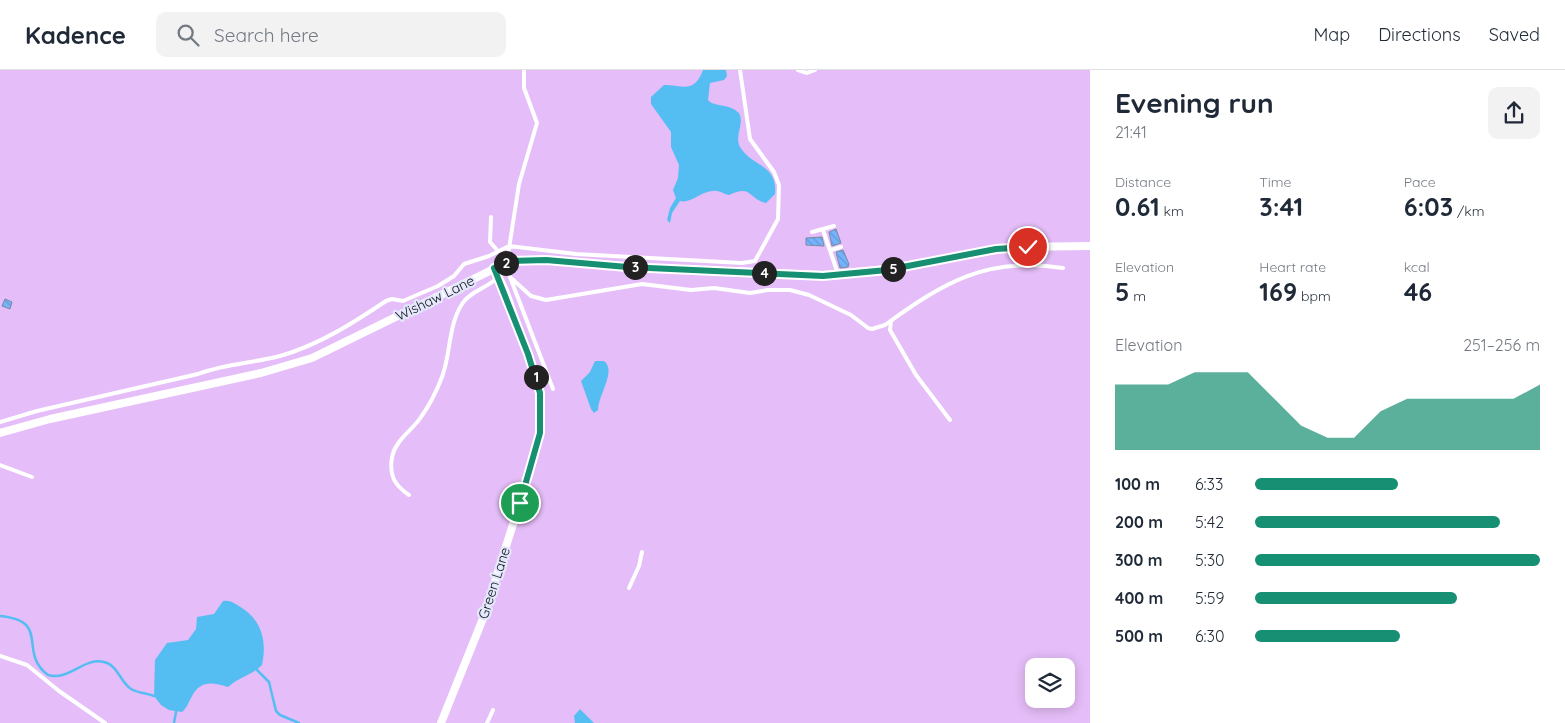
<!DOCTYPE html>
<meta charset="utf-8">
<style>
:root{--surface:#fff;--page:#f2f2f3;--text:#1f2937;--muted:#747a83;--line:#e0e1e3;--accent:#178f73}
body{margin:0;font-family:Quicksand,sans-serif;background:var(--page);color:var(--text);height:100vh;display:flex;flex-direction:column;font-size:19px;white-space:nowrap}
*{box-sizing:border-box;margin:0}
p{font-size:16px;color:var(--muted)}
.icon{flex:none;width:28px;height:28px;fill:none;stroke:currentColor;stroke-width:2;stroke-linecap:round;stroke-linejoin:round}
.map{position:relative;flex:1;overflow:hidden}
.drawer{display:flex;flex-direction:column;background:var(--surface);width:475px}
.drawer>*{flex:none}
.buttons{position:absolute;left:1025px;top:588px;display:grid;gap:10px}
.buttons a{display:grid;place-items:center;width:50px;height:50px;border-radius:10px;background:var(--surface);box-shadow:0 2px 12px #0003;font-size:25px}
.pin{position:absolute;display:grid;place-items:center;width:42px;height:42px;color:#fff;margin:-21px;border:2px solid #fff;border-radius:50%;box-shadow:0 1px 5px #0007}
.km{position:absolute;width:25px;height:25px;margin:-12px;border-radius:50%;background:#222;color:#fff;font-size:14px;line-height:25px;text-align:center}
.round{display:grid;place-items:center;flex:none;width:52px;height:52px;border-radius:10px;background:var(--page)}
.head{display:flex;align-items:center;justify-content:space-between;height:85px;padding:0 25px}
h1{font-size:28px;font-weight:800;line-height:38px}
.metrics{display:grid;grid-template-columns:repeat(3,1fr);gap:8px;height:85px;padding:5px 25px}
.metrics div{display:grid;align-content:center}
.metrics b{font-size:25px;font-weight:800}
.metrics small{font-size:14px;font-weight:400}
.metrics p{font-size:14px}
.chart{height:140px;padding:10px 25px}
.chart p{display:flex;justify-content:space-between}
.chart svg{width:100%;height:90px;margin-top:5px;fill:var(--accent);opacity:.7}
ul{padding:0 25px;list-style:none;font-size:16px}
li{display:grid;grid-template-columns:80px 60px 1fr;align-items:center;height:38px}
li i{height:12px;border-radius:6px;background:var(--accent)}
header{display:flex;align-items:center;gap:30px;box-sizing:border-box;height:70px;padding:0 25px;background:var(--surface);border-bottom:1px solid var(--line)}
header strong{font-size:24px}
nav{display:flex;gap:28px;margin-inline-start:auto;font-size:18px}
.search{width:350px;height:45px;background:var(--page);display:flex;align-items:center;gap:12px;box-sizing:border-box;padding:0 18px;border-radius:10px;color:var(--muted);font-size:19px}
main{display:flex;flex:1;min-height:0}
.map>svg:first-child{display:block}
.green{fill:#e5bdf8;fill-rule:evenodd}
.water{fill:#54bef3}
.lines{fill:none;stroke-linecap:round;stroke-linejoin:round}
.stream{stroke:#54bef3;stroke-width:2.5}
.building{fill:url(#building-back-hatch);stroke:#788ba2}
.service{stroke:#fff;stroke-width:4}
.minor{stroke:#fff;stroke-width:8}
.route-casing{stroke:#fff;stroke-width:10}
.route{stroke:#178f73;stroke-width:6}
.labels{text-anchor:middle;stroke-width:4.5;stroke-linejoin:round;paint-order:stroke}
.street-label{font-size:14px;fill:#161823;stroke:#e4e8fa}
</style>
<header>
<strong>Kadence</strong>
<div class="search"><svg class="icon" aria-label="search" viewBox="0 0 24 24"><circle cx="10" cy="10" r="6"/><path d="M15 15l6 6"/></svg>Search here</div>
<nav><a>Map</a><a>Directions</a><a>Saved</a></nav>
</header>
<main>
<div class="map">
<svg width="1090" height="653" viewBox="0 0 1090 653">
<defs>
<pattern id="building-back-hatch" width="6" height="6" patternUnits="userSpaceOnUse" patternTransform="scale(1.25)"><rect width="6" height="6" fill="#76b3fb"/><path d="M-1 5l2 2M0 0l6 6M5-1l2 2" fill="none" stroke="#6599d7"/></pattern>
</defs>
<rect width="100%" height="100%" fill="#e4e8fa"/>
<path class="green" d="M0 0H1090V653H0ZM1034 596H1066V629H1034Z"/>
<path class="water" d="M703 0H726L727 6 724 10 710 13 708 30C715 38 727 32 739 43 745 54 734 65 740 77 752 97 778 94 775 124L766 133C748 129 752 114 729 125 723 124 719 120 713 121 701 121 691 134 680 131L672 143 670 153 667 150 670 138 676 128 673 120 678 108 679 95 671 77V62L651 34V27L664 15C683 15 694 24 703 0Z
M595 291H604C617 301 598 325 598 340L594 343 591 339 581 311 590 302Z
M223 531C231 530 235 534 242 538 262 551 267 572 262 595 252 605 239 607 228 617 211 612 200 610 191 628 188 633 187 638 182 642L169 640 161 635 154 626 155 590 167 573 188 570 196 559 197 547 214 544Z
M580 639 594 653H575L574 646Z"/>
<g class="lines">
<path class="stream" d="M0 546C52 551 17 582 48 605 69 611 84 587 104 592 118 595 120 612 131 619 138 623 146 623 154 626
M257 600 269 612 276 641 280 645 299 653
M174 653 176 642"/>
</g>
<path class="building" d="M836 159 841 173 832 176 829 162Z
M822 167 824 176 806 175V168Z
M843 180 849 194 848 197 840 198 836 182Z
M5 229 12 232 10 239 2 236Z"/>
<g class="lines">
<path class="service" d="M524 0V18L537 53 519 114 508 185 510 207 553 319
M798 0 807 3 815 0
M491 147 490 172 498 181
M823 160 838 204
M812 162 834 156
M831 180 841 177
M510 207 531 226 546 230 642 214 691 220 714 218 750 223 768 220H790L809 225 851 245 868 258 872 259 885 255C944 212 988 186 1063 198
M891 251 890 260 916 305 950 350
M0 352 37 341 198 304C224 294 253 293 280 286 319 275 353 253 386 231L392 229 403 231 438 216 454 206 464 194 489 186 509 176 576 184 742 193 755 191 778 149 779 115 774 102 750 69 740 0
M0 395 32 407
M409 425C394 415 389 405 392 387 396 369 412 361 421 347 429 336 437 320 442 307 451 283 448 256 462 234 470 221 488 218 498 207
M629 518 639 496 642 482
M0 586 27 595 59 621 105 653
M487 653 493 640"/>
<path class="minor" d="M0 363 50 349 261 303 312 288 510 191 546 190 627 197 823 205 887 199 1013 177 1090 176
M441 653 484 546 533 391 540 363 541 336 537 310 505 220 494 198"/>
</g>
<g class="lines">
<g class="route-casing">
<path id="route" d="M520 433 540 363V323L528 284 494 198 510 191 546 190 627 197 823 206 887 200 996 179 1028 177"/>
</g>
<use href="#route" class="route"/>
</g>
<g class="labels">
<g class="street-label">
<text transform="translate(435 228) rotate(-26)" y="5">Wishaw Lane</text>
<text transform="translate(494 513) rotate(-72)" y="5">Green Lane</text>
</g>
</g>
</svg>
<div class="buttons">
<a><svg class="icon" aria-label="layers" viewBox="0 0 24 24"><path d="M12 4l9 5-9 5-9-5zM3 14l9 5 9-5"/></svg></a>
</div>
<div class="pin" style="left:520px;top:433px;background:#1e9e55"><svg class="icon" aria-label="arrive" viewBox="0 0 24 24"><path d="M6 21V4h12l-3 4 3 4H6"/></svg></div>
<div class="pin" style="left:1028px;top:177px;background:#d93025"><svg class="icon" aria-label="check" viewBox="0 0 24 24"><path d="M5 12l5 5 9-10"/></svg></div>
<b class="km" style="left:536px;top:307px">1</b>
<b class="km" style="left:506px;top:193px">2</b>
<b class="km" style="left:635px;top:197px">3</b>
<b class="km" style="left:764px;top:203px">4</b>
<b class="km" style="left:893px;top:199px">5</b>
</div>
<section class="drawer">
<div class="head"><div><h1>Evening run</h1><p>21:41</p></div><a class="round"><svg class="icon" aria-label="share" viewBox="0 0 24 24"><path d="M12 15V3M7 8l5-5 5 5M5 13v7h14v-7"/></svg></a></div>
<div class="metrics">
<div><p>Distance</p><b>0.61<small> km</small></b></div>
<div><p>Time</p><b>3:41</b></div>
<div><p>Pace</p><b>6:03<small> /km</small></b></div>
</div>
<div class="metrics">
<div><p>Elevation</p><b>5<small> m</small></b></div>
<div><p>Heart rate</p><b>169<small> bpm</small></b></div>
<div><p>kcal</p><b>46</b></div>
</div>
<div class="chart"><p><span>Elevation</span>251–256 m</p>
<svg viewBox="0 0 160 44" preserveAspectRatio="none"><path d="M0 44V12L10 12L20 12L30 6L40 6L50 6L60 19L70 32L80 38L90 38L100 25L110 19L120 19L130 19L140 19L150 19L160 12V44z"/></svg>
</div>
<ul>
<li><b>100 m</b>6:33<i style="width:50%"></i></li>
<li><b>200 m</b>5:42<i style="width:86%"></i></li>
<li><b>300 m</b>5:30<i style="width:100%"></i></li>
<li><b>400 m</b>5:59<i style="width:71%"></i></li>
<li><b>500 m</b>6:30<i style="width:51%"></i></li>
</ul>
</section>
</main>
